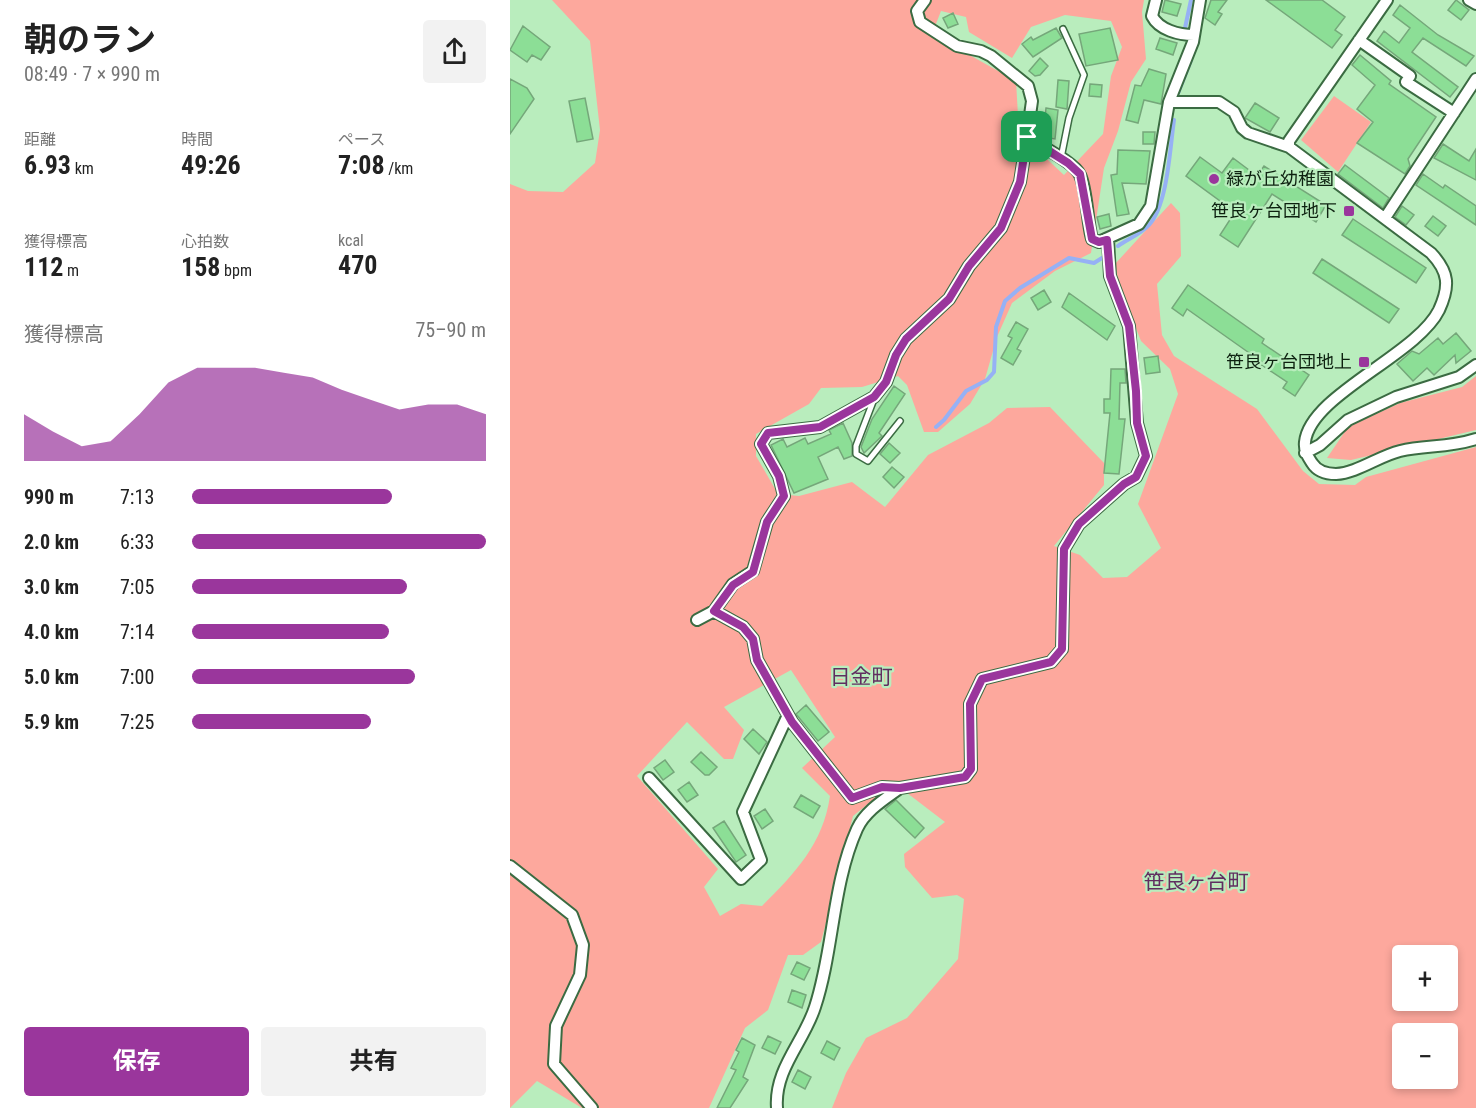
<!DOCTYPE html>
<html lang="ja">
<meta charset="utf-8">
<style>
:root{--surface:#fff;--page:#f2f2f2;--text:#222;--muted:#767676;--accent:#9a369c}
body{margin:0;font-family:"Roboto Condensed","Noto Sans JP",sans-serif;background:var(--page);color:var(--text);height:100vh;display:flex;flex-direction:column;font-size:22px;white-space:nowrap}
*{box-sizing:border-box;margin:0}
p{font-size:20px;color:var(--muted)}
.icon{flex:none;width:33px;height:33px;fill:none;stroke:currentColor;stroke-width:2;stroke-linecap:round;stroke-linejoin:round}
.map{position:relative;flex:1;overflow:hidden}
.sheet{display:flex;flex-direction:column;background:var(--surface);width:510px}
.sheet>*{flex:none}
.controls{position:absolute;left:882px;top:945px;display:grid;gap:12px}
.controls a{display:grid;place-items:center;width:66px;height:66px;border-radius:6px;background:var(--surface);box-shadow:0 3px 9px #0003;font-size:30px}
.pin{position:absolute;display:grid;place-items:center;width:51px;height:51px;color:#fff;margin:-26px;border-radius:12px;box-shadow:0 3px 9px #0006}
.round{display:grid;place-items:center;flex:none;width:63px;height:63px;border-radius:6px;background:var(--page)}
.summary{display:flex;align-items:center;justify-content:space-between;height:102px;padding:0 24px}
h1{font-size:33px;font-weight:700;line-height:45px}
.figures{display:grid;grid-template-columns:repeat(3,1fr);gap:9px;height:102px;padding:6px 24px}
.figures div{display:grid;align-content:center}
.figures b{font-size:26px;font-weight:700}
.figures small{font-size:16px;font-weight:400}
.figures p{font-size:16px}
.chart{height:168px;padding:12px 24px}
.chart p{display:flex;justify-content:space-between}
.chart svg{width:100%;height:108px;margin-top:6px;fill:var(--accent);opacity:.7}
.action{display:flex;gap:12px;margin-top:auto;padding:12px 24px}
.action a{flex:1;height:69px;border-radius:6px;background:var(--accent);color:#fff;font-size:24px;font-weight:700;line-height:69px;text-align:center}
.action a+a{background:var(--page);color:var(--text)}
ul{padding:0 24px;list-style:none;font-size:20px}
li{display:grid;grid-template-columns:96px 72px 1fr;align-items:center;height:45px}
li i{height:15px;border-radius:8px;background:var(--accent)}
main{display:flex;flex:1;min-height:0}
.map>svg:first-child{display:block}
.green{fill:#fda89d;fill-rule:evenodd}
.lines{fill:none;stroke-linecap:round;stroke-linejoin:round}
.stream{stroke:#96b1f5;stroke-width:4}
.building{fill:#8cde96;stroke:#75a77a;stroke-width:1.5}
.service-casing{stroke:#3b6b42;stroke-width:8}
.minor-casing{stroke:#3b6b42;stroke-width:14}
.service{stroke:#fff;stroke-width:5}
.minor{stroke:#fff;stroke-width:10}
.route-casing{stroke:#fff;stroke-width:12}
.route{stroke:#9a369c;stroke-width:8}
.poi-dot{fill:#9a369c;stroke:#b9edbd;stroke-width:2}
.labels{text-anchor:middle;stroke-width:4.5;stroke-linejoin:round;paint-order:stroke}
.poi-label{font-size:18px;fill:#0d2110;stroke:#b9edbd;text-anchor:end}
.quarter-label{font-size:21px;fill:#602e60;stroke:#b9edbd}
</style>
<main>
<section class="sheet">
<div class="summary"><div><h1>朝のラン</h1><p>08:49 · 7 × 990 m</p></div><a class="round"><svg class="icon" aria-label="share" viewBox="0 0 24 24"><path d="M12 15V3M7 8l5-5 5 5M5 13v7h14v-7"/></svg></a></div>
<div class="figures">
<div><p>距離</p><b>6.93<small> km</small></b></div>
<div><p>時間</p><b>49:26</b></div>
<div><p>ペース</p><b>7:08<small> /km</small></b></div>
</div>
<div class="figures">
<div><p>獲得標高</p><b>112<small> m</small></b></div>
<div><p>心拍数</p><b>158<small> bpm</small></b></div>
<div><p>kcal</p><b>470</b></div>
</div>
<div class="chart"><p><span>獲得標高</span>75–90 m</p>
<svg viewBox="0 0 160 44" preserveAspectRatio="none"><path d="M0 44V25L10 32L20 38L30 36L40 25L50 12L60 6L70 6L80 6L90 8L100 10L110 15L120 19L130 23L140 21L150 21L160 25V44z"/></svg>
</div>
<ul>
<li><b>990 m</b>7:13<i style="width:68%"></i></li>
<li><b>2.0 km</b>6:33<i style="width:100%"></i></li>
<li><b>3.0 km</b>7:05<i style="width:73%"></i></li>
<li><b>4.0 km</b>7:14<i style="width:67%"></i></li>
<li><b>5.0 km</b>7:00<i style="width:76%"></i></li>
<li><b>5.9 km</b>7:25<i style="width:61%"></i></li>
</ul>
<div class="action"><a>保存</a><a>共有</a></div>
</section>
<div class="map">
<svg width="966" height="1108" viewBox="0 0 966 1108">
<rect width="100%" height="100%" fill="#b9edbd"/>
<path class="green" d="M42 0H634L632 12 636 59 621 82 608 131 594 168 581 253 545 271 502 303 487 337 475 379 460 404 428 432H414L397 385 388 376 352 387 311 388 299 404 246 434V456L268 494 289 496 342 482 375 507 418 455 479 423 497 408 540 407 594 463V485L544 546 570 555 593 578 617 577 651 548 628 504 668 394 660 369 631 341 609 285 605 264 661 203 670 213 671 256 647 284 652 335 664 356 747 409 793 471 809 484 845 485 856 477 966 447V1108H322L336 1073 356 1038 397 1018 448 959 454 899 447 895 422 898 395 867 394 854 435 822 384 783 343 816 311 942 293 955H278L258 1010 235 1028 199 1108H72L27 1081 0 1108V184L18 191 53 192 85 163 90 130 80 41ZM431 11 456 17 459 32 502 58 521 27 555 15 601 21 612 47 601 76 593 134 554 175 509 133 506 81 422 34ZM281 670 325 737 292 768 320 796C313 844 285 873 252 906L231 904 210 916 194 887 208 869 127 776 177 722 214 759H223L234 730 214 707ZM892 956H938V1000H892ZM892 1034H938V1078H892Z
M824 96 861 122 828 172 791 140Z
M966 376V430L841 460 817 458 838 427 890 403 952 387Z"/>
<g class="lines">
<path class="stream" d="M675 28 681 0
M668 93 681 60
M608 246C618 239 631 234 639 225 658 204 660 147 664 120
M426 427 434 420 456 391 477 380 484 372 486 327 495 301 510 288 559 258 584 263 592 258"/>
</g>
<path class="building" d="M655 0 671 4 667 16 652 12Z
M701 0H717L708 12 712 14 705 25 695 18Z
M756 0H812L835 17 825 30 832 35 822 48Z
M946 0 959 10 951 20 938 10Z
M890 5 928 35 964 56 956 66 913 38 902 52 948 87 940 97 867 41 874 31 889 43 900 28 883 15Z
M443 13 448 24 438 28 433 18Z
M13 26 40 47 31 60 22 55 17 62 0 50Z
M546 28 552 38 523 57 512 44 521 37 523 40Z
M600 28 608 60 576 66 569 34Z
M650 38 667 43 663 55 646 49Z
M850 55 881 81 879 84 926 117 898 159 900 166 895 174 847 143 863 122 847 109 865 85 842 65Z
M530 58 538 66 530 75 525 76 519 71Z
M639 69 656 74 651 104 634 100 628 123 616 120 625 85 631 86Z
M0 79 17 88 24 99 0 134Z
M548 80 559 81 557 109 546 107Z
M580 84 592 85 591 97 579 96Z
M75 98 83 139 67 142 59 101Z
M745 103 769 118 760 132 735 118Z
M536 108 548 110 545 139 533 137Z
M633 132H645L644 144H633Z
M933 144 959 161 966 149V180L924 158Z
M608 150 640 151 636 184 612 183 619 214 607 216 601 175 607 174Z
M690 157 712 173 723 158 747 176 754 166 816 205 806 222 762 194 728 247 710 235 725 212 676 176Z
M835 165 879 198 873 208 828 174Z
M913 174 933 188 935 185 966 206V225L906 185Z
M892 206 904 215 896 225 885 217Z
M599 214 601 226 590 229 587 217Z
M923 216 936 226 928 236 915 226Z
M843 219 916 268 906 283 832 235Z
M812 259 889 309 879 323 803 273Z
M678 285 754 339 752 343 799 375 785 396 773 388 777 382 750 364 752 362 677 309 673 316 662 308Z
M534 290 541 302 528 310 521 298Z
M559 293 605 326 597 340 552 307Z
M506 322 518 329 507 349 511 351 503 365 491 358 502 338 498 336Z
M946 333 961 351 946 363 945 355 924 375 917 368 903 381 887 364 902 351 909 354 928 338 933 344Z
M648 356 650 372 636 374 634 358Z
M601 369H615L616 383H610L609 419H615L609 474 594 473 600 413H594V399H600Z
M384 386 395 394 369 433 372 436 354 453 351 447 362 419Z
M333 423 342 443V456L334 459 328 447 308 457 318 479 284 493 261 445 273 439 277 447 295 438 298 444 321 434 319 430Z
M379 443 390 453 380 463 370 454Z
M382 467 394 477 384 488 373 477Z
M296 705 319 732 308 741 286 714Z
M243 729 257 742 249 754 234 739Z
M191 752 207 767 199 775H195L181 762Z
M155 760 164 772 153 780 144 768Z
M179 782 188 795 177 802 168 790Z
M291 795 310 806 303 818 284 807Z
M386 800 414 828 405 838 375 809Z
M255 809 263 821 252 829 244 816Z
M214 821 236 855 226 862 203 828Z
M287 962 300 968 294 980 281 974Z
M282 990 296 995 292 1008 278 1002Z
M258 1036 271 1042 265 1054 252 1048Z
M232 1038 245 1045 233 1077 238 1080 220 1108H207L226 1070 221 1068 229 1052 226 1050Z
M317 1041 330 1048 324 1060 311 1053Z
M288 1070 301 1077 295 1089 282 1082Z"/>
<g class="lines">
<g class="service-casing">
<path id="service" d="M551 158 559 118 574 75 553 29
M364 399 346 446V454L358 461 390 421"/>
</g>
<g class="minor-casing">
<path id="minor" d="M415 0 407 11 410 22 447 46 471 51 481 56 518 86 522 101 517 137C530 146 564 162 570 175 577 190 577 221 582 239L589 242 629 224 641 206 659 102 683 42 690 0
M646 0 642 16C649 30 669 35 684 35
M877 0 779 141V147L921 253C939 272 940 286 929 310 907 355 800 395 795 442 794 451 798 457 802 463 807 471 816 474 826 474 847 473 869 456 890 451 916 445 938 448 966 439
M959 0 966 4
M849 40 900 76 896 82 944 113
M659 102H709L724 112 732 128 738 133 779 147
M875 218 966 79
M795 453 810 445 838 420 886 397 949 377 966 365
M204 611 223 584 243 571 257 522 274 496 269 476 251 444 258 433 310 427 364 397 376 382 386 355 396 339 439 299 459 266 491 228 510 182 517 137
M187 620 204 611 233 627 243 639 247 660 282 722 342 798 372 787 390 788 455 777 461 769 460 704 472 679 541 662 552 649 554 549 569 524 614 484 626 477 636 456 627 423 619 326 600 276 598 240
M139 778 231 879 251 860 233 812 278 715
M0 866 62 915 73 945 70 975 46 1026 44 1064 82 1108
M267 1108C264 1069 294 1042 305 1007 324 949 322 885 347 829 355 811 375 799 390 788"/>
</g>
<use href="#service" class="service"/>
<use href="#minor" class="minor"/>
</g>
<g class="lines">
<g class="route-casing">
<path id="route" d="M517 137 558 163 570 174 582 239 589 242 597 240 600 276 619 326 626 391 627 423 636 456 626 477 614 484 569 524 554 549 552 649 541 662 472 679 460 704 461 769 455 777 390 788 372 787 342 798 282 722 247 660 243 639 233 627 204 611 223 585 243 572 257 522 274 496 269 476 251 444 258 433 310 427 364 397 376 382 386 355 396 339 439 299 459 266 491 228 510 182Z"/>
</g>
<use href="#route" class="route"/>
</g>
<g class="poi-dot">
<circle cx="704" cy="179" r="6"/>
<rect x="833" y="205" width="12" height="12" rx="3"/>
<rect x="848" y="356" width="12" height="12" rx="3"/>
</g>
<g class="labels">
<g class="poi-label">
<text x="716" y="185" text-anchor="start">緑が丘幼稚園</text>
<text x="827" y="217">笹良ヶ台団地下</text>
<text x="842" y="368">笹良ヶ台団地上</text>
</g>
<g class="quarter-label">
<text x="351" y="684">日金町</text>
<text x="686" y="889">笹良ヶ台町</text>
</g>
</g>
</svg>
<div class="controls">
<a>+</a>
<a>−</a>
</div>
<div class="pin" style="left:517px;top:137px;background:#1e9e55"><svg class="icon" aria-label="arrive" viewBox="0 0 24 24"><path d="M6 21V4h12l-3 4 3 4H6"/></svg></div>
</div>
</main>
